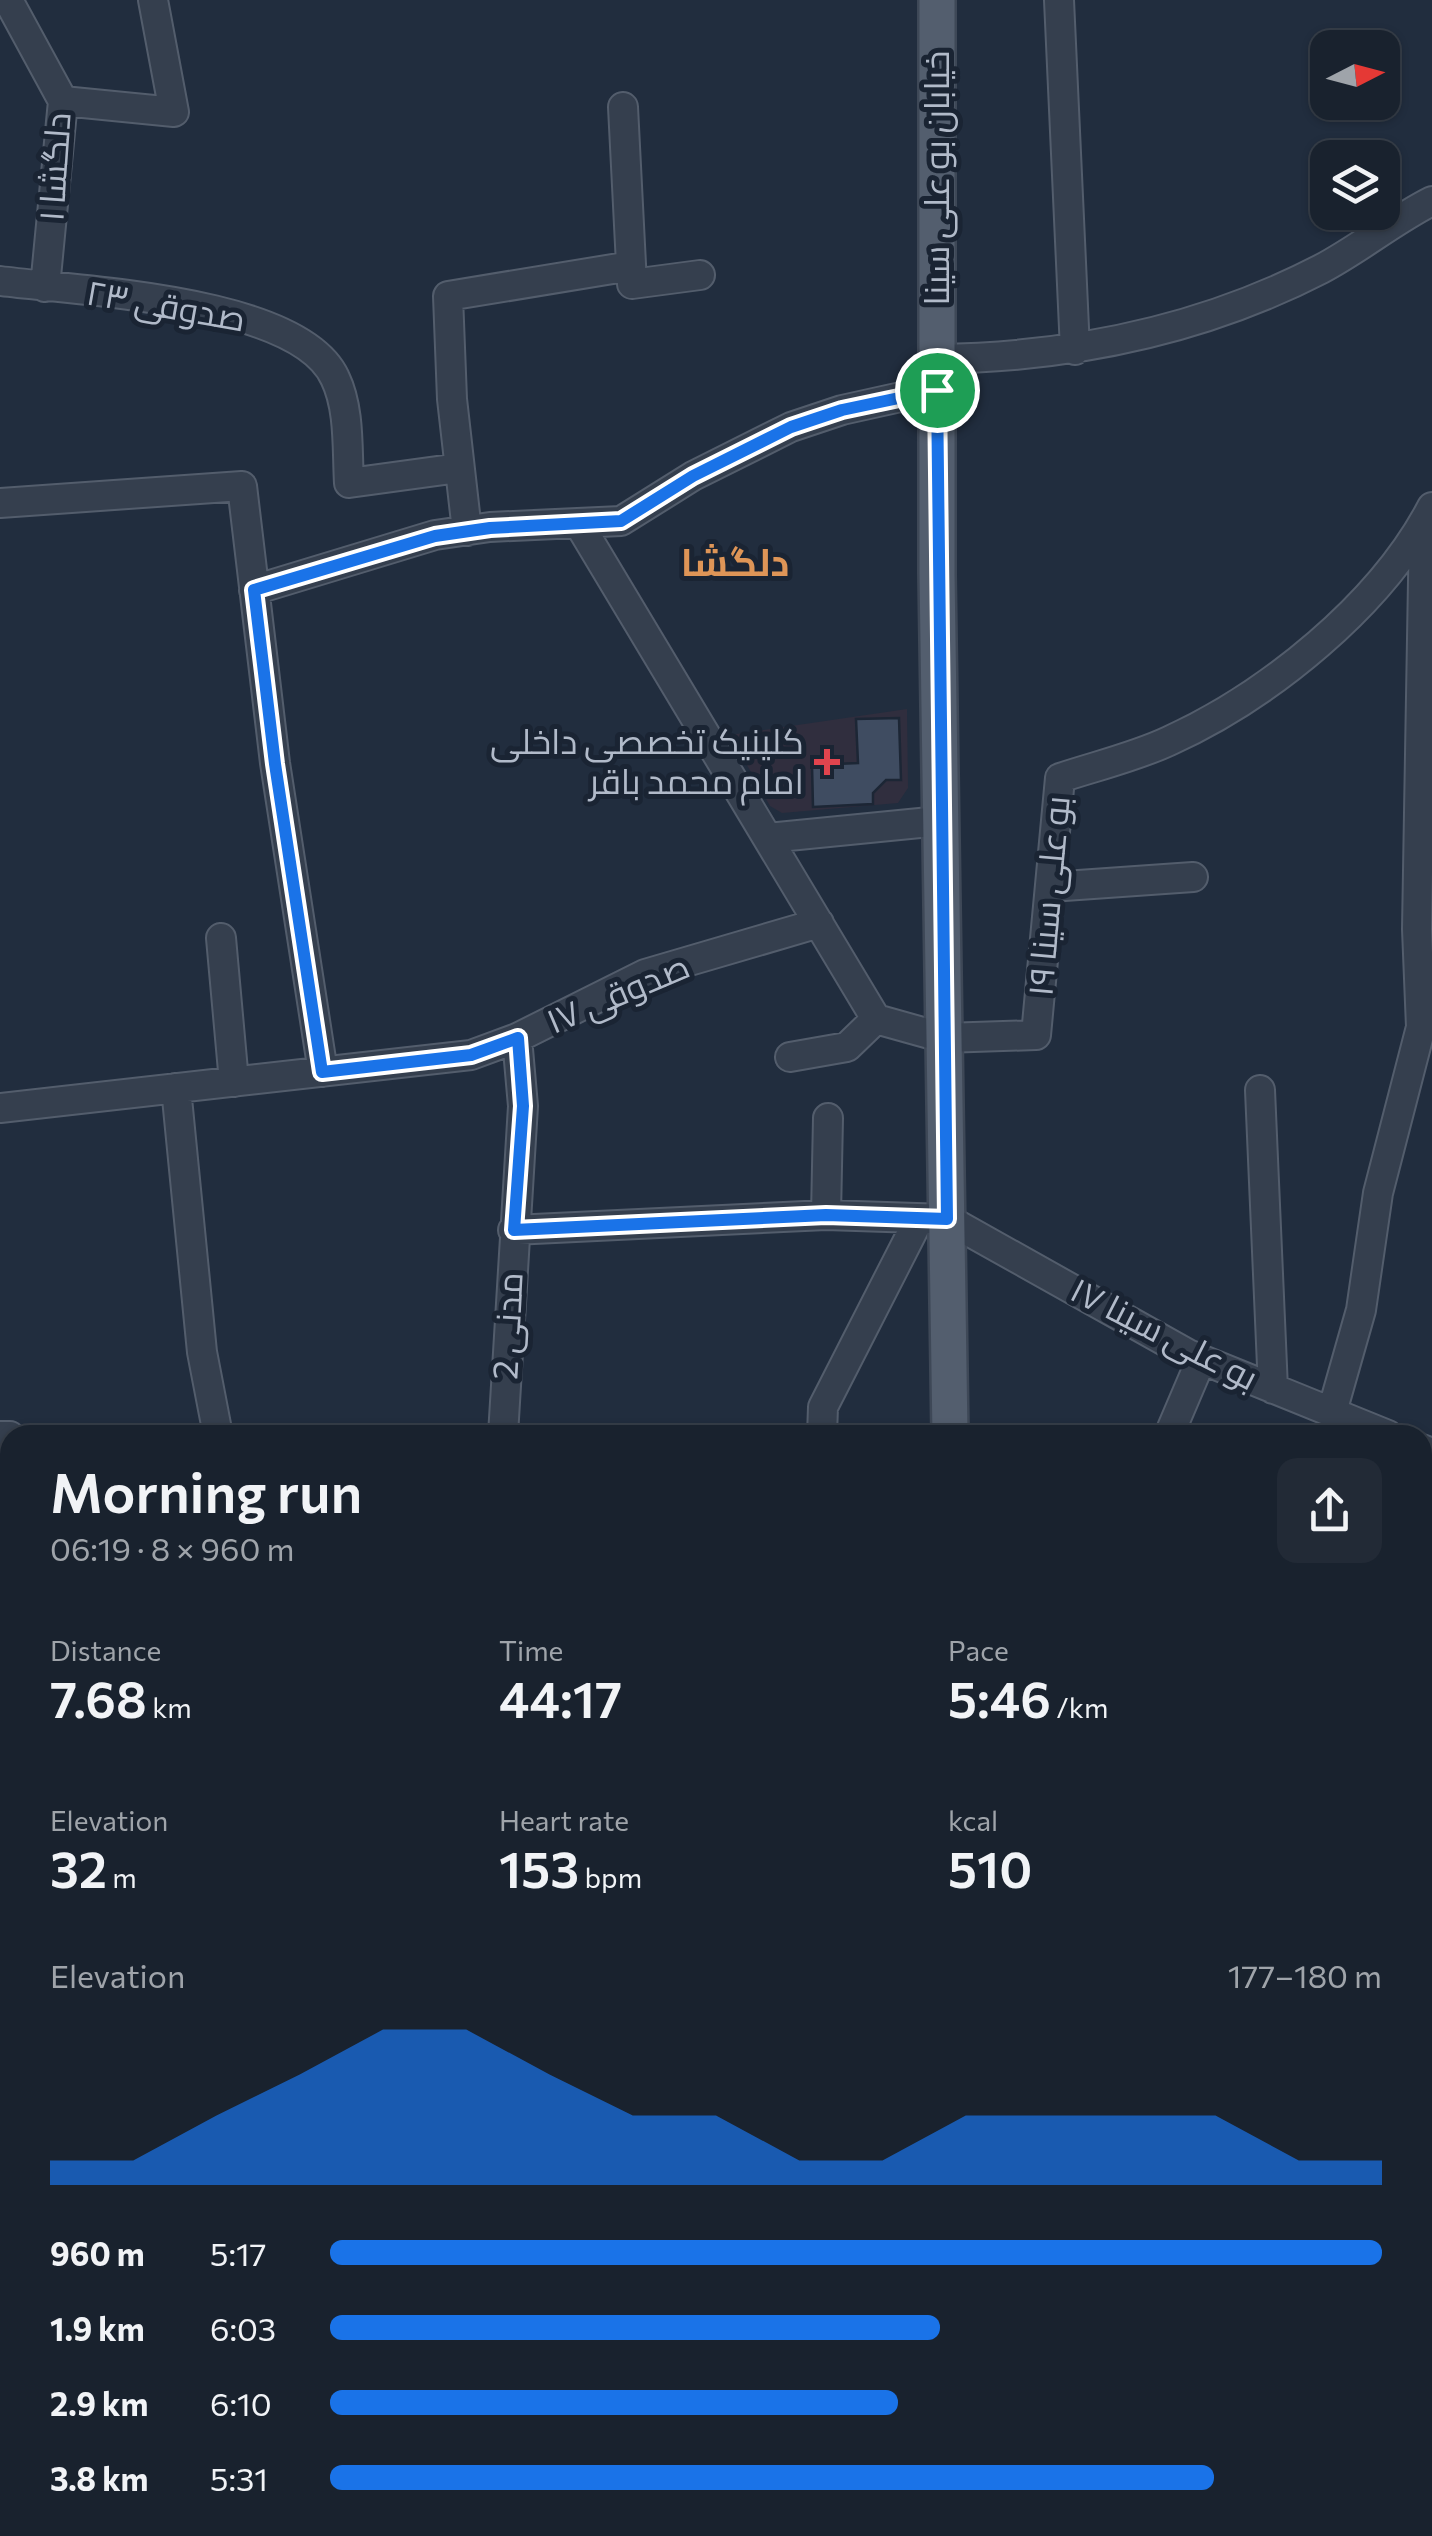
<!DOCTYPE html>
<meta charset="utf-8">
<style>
:root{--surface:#19222e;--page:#222a36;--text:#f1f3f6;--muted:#9fa4aa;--line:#373f4a;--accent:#1a73e8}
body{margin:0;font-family:Commissioner,Cairo,sans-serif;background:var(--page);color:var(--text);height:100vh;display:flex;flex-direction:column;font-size:38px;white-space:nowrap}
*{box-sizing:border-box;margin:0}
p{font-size:32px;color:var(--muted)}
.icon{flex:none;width:55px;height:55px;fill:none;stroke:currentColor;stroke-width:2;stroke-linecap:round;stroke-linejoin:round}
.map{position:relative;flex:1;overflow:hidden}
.sheet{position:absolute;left:0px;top:1425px;width:1432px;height:1112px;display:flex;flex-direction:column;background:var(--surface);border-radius:30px 30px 0 0;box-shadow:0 2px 8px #0004,0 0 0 2px var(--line)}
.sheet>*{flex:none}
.needle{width:65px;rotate:84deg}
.controls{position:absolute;left:1310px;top:30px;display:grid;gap:20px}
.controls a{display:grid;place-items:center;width:90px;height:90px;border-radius:20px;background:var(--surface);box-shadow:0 2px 8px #0004,0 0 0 2px var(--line);font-size:50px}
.pin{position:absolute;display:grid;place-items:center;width:85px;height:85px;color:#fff;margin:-42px;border:5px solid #fff;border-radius:50%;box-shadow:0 2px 10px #0007}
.round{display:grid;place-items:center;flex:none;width:105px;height:105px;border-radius:20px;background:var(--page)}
.headline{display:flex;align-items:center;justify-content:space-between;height:170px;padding:0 50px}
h1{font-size:55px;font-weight:600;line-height:75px}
.stats{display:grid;grid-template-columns:repeat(3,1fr);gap:15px;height:170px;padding:10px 50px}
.stats div{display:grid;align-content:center}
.stats b{font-size:50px;font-weight:600}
.stats small{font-size:28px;font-weight:400}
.stats p{font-size:28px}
.chart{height:280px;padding:20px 50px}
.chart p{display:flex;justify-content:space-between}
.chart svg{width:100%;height:180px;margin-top:10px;fill:var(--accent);opacity:.7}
ul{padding:0 50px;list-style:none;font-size:32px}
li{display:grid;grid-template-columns:160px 120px 1fr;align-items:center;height:75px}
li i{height:25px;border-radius:12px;background:var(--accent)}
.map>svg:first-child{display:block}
.medical{fill:#302e3e}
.building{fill:#3f4c61;stroke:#1c2635;stroke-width:2.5}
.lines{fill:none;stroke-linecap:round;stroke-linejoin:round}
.minor-casing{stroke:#535d6c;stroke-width:32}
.major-casing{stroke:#3e4857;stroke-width:40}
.minor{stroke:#353f4e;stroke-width:28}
.major{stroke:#535e6e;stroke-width:35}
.route-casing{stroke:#fff;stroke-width:20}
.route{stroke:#1a73e8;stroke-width:12}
.health-dot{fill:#e0444e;stroke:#1a2433;stroke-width:4}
.labels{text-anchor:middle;stroke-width:10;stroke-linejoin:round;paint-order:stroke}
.street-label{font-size:35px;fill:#b1bac9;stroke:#1a2433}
.poi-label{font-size:35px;fill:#b1bac9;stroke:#1a2433;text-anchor:end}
.neighbourhood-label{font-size:38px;font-weight:bold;fill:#de9557;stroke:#1a2433}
</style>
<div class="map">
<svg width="1432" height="2536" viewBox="0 0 1432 2536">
<rect width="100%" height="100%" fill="#212d3e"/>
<path class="medical" d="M907 709 908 788 898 803 782 813 770 806 730 735Z"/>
<path class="building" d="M899 718 901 780H886L873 793V804L813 807 812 765 858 763 856 719Z"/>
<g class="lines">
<g class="minor-casing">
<path id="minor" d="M8 0 63 101 45 287
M1059 0 1075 350
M63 101 174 112 153 0
M623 107 632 284 700 275
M0 281C78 291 299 299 335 378 350 409 347 449 349 483L459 468
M937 359C1071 357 1201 331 1321 269 1359 249 1394 220 1432 201
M0 503 242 486 275 763 323 1072
M579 524 876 1019 944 1038 1036 1035 1060 778C1096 766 1135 757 1169 741 1268 696 1381 605 1432 507
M467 531 452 399 448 296 631 266
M254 590 435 535 490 527 621 521 693 476 791 427 842 410 937 389
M768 838 940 821
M1050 887 1193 877
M221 938 234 1082
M790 1057 847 1047 876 1019
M176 1088 202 1352 218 1435
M1260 1090 1273 1389
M0 1108 471 1055 517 1038 645 974 819 923
M826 1215 828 1118
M513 1230 826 1215 947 1219 1188 1354 1388 1435
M1332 1412 1361 1310 1378 1193 1421 1027 1417 929 1424 523
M503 1435 523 1106 517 1038
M822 1435 823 1407 919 1219
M1169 1435 1201 1360
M0 1436H10
M1422 1449 1432 1453
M0 1591 10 1592
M0 1794 10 1795
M1422 1803 1432 1804
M1422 2105 1432 1949
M0 2242 10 2240
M170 2528 171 2536
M664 2536V2528
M1425 2536 1427 2487"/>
</g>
<g class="major-casing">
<path id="major" d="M937 0V574L950 1435
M967 2528V2536"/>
</g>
<use href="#minor" class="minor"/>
<use href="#major" class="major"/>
</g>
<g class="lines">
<g class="route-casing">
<path id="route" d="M937 390 947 1219 826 1215 514 1230 523 1106 518 1038 471 1055 322 1072 275 764 254 590 435 536 490 528 621 521 693 476 791 427 842 410Z"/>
</g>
<use href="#route" class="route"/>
</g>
<path class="health-dot" d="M822 747h10v10h10v10h-10v10h-10v-10h-10v-10h10z"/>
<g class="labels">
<g class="street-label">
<text transform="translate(55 167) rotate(-86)" y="12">دلگشا ۱</text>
<text transform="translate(937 178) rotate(-90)" y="12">خیابان بو علی سینا</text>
<text transform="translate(166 306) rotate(10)" y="12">صدوقی ۲۳</text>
<text transform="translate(1049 896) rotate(-85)" y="12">بو علی سینا ۱۹</text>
<text transform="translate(618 994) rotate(-23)" y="12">صدوقی ۱۷</text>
<text transform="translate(508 1326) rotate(-87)" y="12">مدنی 2</text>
<text transform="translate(1164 1334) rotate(27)" y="12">بو علی سینا ۱۷</text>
</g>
<g class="poi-label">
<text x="804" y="754">کلینیک تخصصی داخلی<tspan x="804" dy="40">امام محمد باقر</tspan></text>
</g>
<g class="neighbourhood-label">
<text x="735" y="576">دلگشا</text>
</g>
</g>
</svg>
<div class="controls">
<a><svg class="needle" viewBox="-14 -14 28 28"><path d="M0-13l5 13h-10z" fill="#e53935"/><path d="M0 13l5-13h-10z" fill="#9fa4aa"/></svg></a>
<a><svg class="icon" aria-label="layers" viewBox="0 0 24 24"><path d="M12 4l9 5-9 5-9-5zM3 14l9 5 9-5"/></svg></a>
</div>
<div class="pin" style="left:937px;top:390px;background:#1e9e55"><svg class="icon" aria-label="arrive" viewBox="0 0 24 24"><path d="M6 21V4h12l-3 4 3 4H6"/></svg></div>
<section class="sheet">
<div class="headline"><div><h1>Morning run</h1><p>06:19 · 8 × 960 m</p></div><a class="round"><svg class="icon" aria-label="share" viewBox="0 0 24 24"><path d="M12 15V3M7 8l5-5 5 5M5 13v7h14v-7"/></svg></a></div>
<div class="stats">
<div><p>Distance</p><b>7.68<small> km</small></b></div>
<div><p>Time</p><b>44:17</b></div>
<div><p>Pace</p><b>5:46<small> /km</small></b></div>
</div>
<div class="stats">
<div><p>Elevation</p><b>32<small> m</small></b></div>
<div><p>Heart rate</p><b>153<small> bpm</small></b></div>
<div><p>kcal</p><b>510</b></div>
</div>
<div class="chart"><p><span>Elevation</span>177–180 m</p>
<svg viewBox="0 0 160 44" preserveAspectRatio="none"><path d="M0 44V38L10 38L20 27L30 17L40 6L50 6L60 17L70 27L80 27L90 38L100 38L110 27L120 27L130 27L140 27L150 38L160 38V44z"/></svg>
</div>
<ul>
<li><b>960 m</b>5:17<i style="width:100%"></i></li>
<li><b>1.9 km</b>6:03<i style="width:58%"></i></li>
<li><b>2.9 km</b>6:10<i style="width:54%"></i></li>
<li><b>3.8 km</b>5:31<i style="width:84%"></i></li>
</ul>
</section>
</div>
